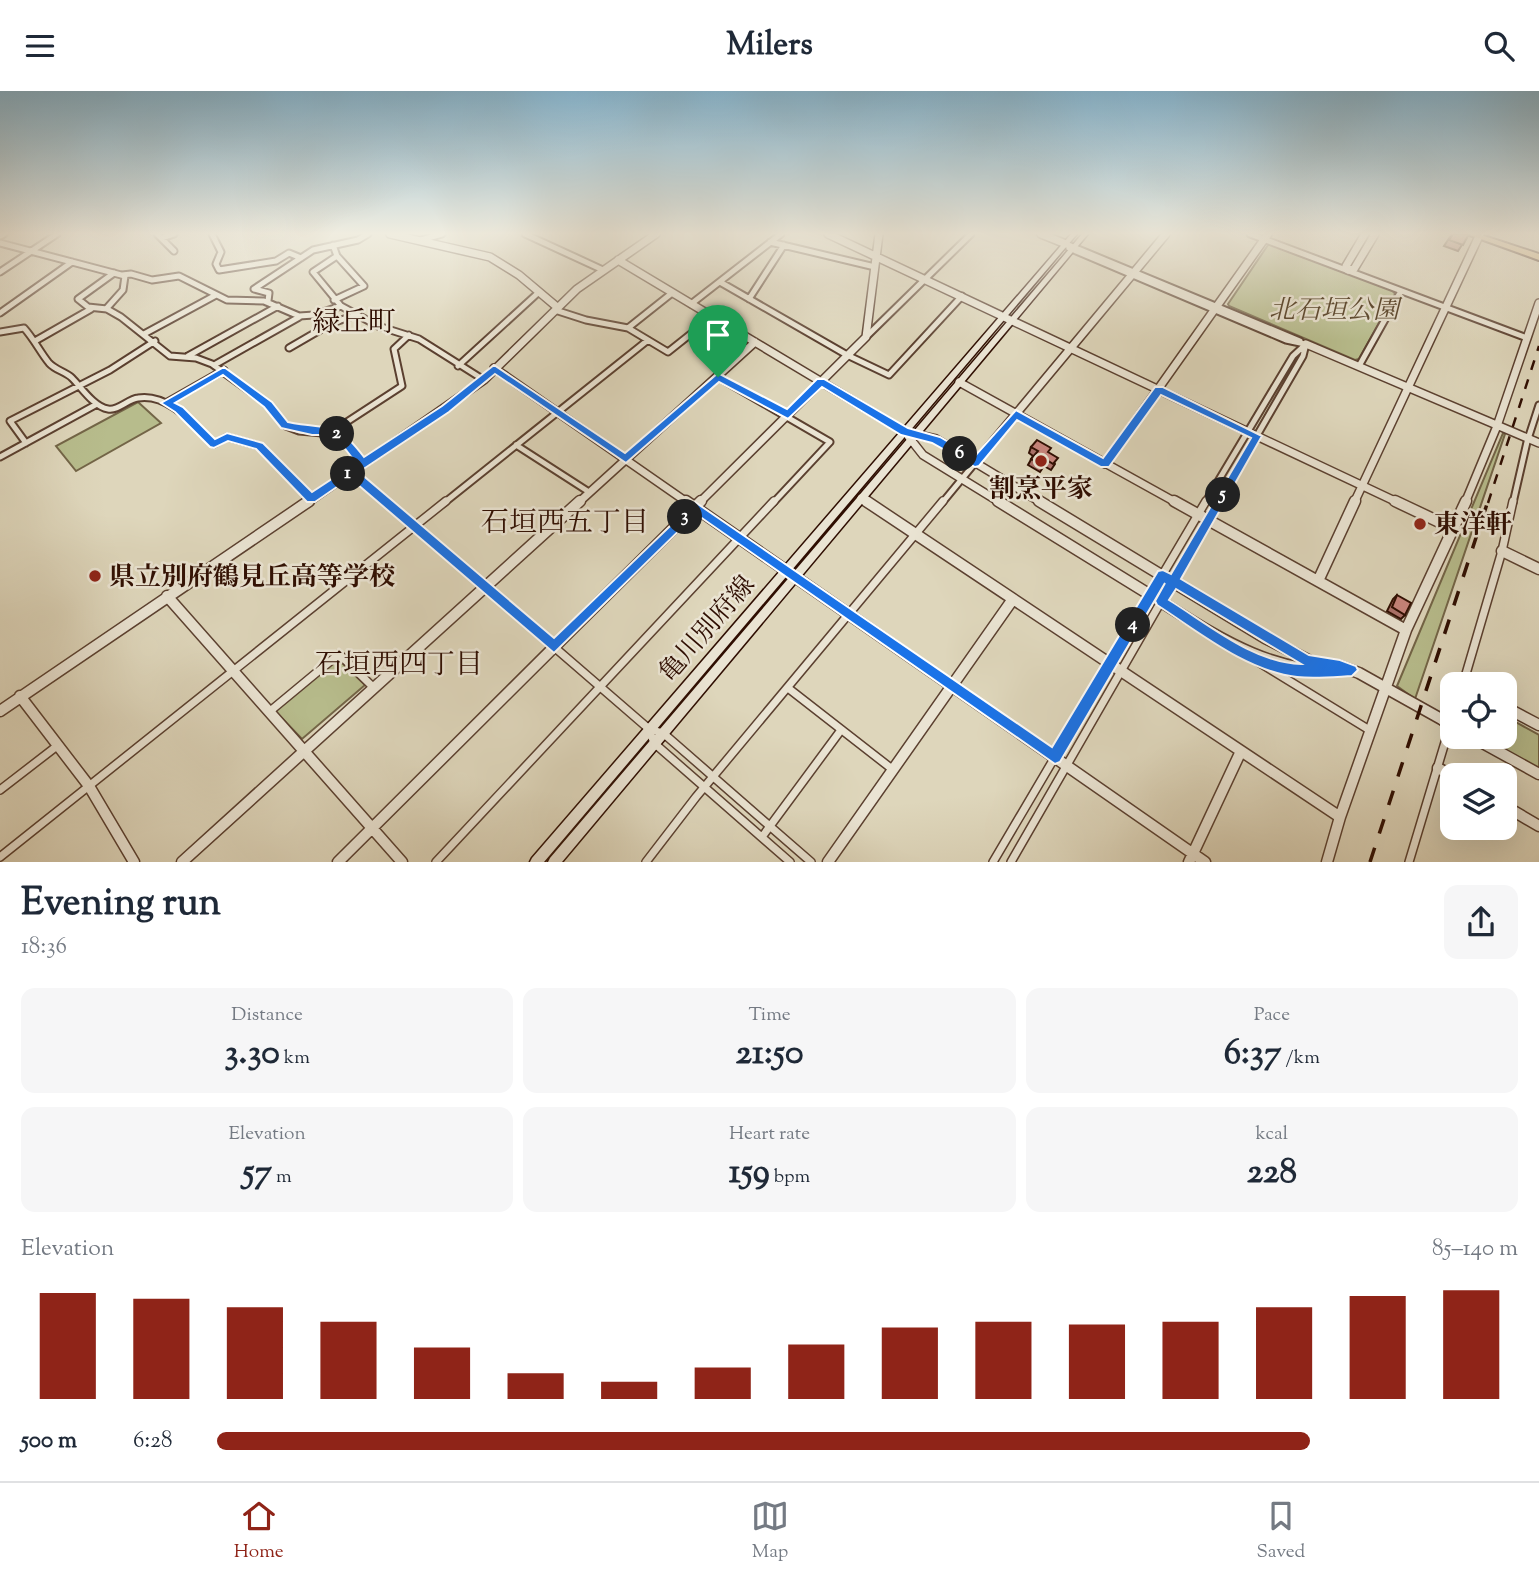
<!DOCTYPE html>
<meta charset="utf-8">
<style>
:root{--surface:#fff;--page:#f6f6f7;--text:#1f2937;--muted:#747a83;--line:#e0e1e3;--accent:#8f2418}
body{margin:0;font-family:"Sorts Mill Goudy","Noto Serif JP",serif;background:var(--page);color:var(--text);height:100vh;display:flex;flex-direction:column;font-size:26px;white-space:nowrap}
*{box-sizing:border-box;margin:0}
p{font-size:23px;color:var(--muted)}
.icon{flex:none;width:38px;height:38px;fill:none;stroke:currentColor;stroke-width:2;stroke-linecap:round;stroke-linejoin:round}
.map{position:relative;height:771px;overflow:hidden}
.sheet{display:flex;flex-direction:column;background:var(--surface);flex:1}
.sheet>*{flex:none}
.tools{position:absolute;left:1440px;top:581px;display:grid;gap:14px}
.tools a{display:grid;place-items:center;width:77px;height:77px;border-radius:14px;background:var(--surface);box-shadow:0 7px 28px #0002;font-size:35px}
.pin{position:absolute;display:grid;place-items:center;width:60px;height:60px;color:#fff;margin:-72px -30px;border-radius:50% 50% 50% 0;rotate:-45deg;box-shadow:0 0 7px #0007}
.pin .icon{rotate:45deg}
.km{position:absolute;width:35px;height:35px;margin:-18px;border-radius:50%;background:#222;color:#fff;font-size:19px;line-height:35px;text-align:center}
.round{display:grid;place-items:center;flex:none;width:74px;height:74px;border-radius:14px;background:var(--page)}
.summary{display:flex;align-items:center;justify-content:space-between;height:119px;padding:0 21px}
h1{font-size:38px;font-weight:800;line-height:52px}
.metrics{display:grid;grid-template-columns:repeat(3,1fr);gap:10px;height:119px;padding:7px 21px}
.metrics div{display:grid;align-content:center;border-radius:14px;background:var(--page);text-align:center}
.metrics b{font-size:35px;font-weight:800}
.metrics small{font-size:19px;font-weight:400}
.metrics p{font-size:19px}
.chart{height:196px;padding:14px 21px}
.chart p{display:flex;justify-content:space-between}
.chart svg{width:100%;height:126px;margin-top:7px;stroke:var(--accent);stroke-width:6}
ul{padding:0 21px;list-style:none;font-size:23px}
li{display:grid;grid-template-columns:112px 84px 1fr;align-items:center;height:52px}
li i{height:18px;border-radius:9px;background:var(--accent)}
header{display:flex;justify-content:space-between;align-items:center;height:91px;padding:0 21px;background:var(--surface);font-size:32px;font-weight:800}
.tab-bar{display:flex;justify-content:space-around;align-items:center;height:98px;border-top:2px solid var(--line);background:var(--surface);font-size:19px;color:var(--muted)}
.tab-bar a{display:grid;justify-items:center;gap:4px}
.tab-bar .current{color:var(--accent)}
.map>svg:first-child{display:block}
.green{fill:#b7bc8c;stroke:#736547;stroke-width:2}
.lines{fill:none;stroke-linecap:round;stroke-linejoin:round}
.minor-far1-casing{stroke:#5b4030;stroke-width:9}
.minor-casing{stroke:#5b4030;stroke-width:10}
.tertiary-far1-casing{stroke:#5b4030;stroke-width:10}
.tertiary-casing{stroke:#5b4030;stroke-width:13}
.secondary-casing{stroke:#2f0e02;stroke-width:3}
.trunk-casing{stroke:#2f0e02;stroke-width:4}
.minor-far1{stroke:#eae4d3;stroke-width:5}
.minor{stroke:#eae4d3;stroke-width:7}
.tertiary-far1{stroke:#eae4d3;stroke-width:7}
.tertiary{stroke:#eae4d3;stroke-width:10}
.secondary{fill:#eae4d3;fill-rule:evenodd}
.trunk{fill:#dfbb7e;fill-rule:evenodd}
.rail-far1{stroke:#2f0e02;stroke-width:2.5;stroke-dasharray:10 10;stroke-linecap:butt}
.rail{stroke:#2f0e02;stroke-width:3.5;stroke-dasharray:15 15;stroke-linecap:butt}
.tertiary-bridge-casing{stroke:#5b4030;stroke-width:13;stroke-linecap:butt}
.tertiary-bridge{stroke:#eae4d3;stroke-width:10}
.wall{fill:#ad726c;stroke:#2f0e02;stroke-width:2}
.building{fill:#c9857d;stroke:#2f0e02;stroke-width:2}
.route{fill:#1a73e8;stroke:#fff;stroke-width:2;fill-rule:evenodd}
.poi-dot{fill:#8f2418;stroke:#eae4d3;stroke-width:2.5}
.labels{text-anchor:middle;stroke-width:5;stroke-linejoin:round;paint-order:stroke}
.park-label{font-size:26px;font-style:italic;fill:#5f4b32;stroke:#eae4d3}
.poi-label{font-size:26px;font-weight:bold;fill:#2f0e02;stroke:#eae4d3;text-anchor:start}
.street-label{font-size:26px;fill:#2f0e02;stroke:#eae4d3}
.neighbourhood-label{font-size:28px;fill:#2f0e02;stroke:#eae4d3}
</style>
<header><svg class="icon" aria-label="menu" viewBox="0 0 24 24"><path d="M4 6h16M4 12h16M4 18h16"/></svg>Milers<svg class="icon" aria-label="search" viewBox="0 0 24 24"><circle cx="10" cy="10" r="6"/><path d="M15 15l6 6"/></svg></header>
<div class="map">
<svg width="1539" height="771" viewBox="0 0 1539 771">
<rect width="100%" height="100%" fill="#ded6bb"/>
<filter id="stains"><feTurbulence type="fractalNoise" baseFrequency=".00286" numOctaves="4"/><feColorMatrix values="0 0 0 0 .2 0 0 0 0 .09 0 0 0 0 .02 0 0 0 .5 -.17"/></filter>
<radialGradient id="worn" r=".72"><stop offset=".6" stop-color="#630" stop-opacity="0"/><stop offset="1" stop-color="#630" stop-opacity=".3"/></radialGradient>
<path class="green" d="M1268 154H1274L1392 199 1395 203 1359 268 1355 269 1229 215 1228 213Z
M138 311 161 332 76 380 56 355Z
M1503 342 1505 343 1415 608 1397 595Z
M337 567 365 594 302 648 274 619Z
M1505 625 1539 644V678L1481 646H1505Z"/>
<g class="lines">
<g class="minor-far1-casing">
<path id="minor-far1" d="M157 143 174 160
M212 143 221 161 216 173 219 179 276 170 289 162 301 167
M525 143 603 179
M1250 143 1527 247
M0 145 4 143
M162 147 174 143
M421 149 442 143
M770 151 875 176
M0 152 125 185 123 199 106 218
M1066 153 1300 250
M333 154 337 165 364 195 334 209
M1069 157 1286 249 1305 253
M337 165 313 181 341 215 378 235 419 248 484 289
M0 181 57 143
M114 182 78 208 88 216 107 218 121 226 170 265 196 267 212 273 266 312 286 335 299 340 334 343 342 347 363 373
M122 184 131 183 152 189 179 185 227 209 264 210 299 225 314 224 341 215
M720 191 847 264 889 284 962 205
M672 202 628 237 668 261 712 226
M749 208 784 154
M268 210 269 202 254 198 313 159 358 149 368 143
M691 213 781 143
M555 219 586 229 628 237
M0 222 72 171
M0 241 24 237C34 248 40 261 49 272 55 279 66 281 72 287 81 296 94 316 108 318 118 320 128 308 138 307 169 302 194 334 214 353L227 346 259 355 311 408
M144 243 216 204
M866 246 971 143
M35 250 91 218
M289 257 332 232 356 224
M188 265 278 215
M216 273 301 225
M458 275 539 201
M1359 275 1401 200
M718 286 830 351 773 412
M166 312 224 279
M333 340 402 295 394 258 409 244
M26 352 10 330 110 279 155 250
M516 354 589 401
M0 366 97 313
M351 381 387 412
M444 412 648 249
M942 412 975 372
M1205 412 1293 265 1306 253
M1218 412 1303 265 1306 253
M1513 412 1527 351 1539 314"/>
</g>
<g class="minor-casing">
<path id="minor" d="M385 410 649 638 663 642 811 771
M1247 564 1371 640
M1463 593 1502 460 1513 410
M788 597 892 678
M269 621 339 563 373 596
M649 638 654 652 790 771
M0 699 57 655
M762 746 841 639
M0 766 446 410
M436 771 774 410
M646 771 696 706 943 410
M993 771 1206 410
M1011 771 1219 410
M1409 771 1452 628"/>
</g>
<g class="tertiary-far1-casing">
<path id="tertiary-far1" d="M390 143 490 166 519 184 557 216
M828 143 1399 412
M1041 143 1066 153
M618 169 905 341 936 348 1042 412
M1348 179 1354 178 1375 143
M1348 179 1346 175 1365 143
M1306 253 1539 352
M494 277 688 412
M959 291 1177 412
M908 345 923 364 1001 412
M975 372 1166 143
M1105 373 1268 143
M861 407 868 412
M307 412 484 289 577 198 656 143
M578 412 755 251
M699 412 866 246 879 143
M1354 412 1480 143
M1465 412 1497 335 1539 212"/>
</g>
<g class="tertiary-casing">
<path id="tertiary" d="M686 410 1205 771
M866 410 1340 726
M998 410C1045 439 1092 468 1139 497 1206 538 1267 586 1349 579
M1039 410 1265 547 1316 573 1340 575 1359 582 1443 629
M1174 410 1406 539
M1395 410 1454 438
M1502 460 1539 478
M1318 490 1355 410
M167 505 402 771
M20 605 89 695 134 771
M1505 616 1539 634
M0 620 309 410
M1472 646 1539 683
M1438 677 1452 685
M1505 715 1539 735
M182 771 580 410
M338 771 701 410
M828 771 1013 508
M1189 771 1241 660
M1327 771 1340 726 1406 539 1466 410"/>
</g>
<g class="secondary-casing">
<path id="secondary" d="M1071 143H1077L544 771H530L532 767Z
M1082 143H1088L562 771H548L550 767Z"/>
</g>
<g class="trunk-casing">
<path id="trunk" d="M1467 143H1478L1539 163V169Z"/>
</g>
<use href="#minor-far1" class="minor-far1"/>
<use href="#minor" class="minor"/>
<use href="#tertiary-far1" class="tertiary-far1"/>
<use href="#tertiary" class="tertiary"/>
<use href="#secondary" class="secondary"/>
<use href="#trunk" class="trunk"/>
<path class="rail-far1" d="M1488 412 1539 255"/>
<path class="rail" d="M1370 771 1488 410"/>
<g class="tertiary-bridge-casing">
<path id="tertiary-bridge" d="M1443 629 1452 635"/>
</g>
<use href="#tertiary-bridge" class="tertiary-bridge"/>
</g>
<path class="wall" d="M1452 143H1469L1458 160 1444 155Z
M1031 356 1049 362 1055 373 1051 379 1044 375 1040 381 1028 374 1033 365 1029 362Z
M1397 504 1405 524 1401 528 1387 520 1393 508Z"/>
<path class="building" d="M1453 143H1469L1463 154 1449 149Z
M1037 349 1051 357 1048 361 1058 367 1053 373 1047 369 1042 375 1031 368 1038 360 1031 356Z
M1397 504 1411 512 1405 524 1392 516Z"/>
<linearGradient id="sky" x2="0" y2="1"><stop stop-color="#86b6d1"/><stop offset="0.57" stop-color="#f0ede0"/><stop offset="1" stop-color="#f0ede0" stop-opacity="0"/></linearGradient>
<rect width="1539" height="250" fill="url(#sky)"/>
<path class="route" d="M494 274 625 362 718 282 787 318 817 288H824L908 337 940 346 974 366 1016 319 1103 367 1155 296H1163L1262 345 1181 488 1309 564 1340 569 1356 575 1358 579 1352 585C1334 586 1315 588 1297 586 1246 580 1199 541 1157 514L1155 510 1165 492 1060 671 1055 673 696 423 554 562 350 387 315 411H307L256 358 228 350 214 357 210 356 175 321 161 312 224 276 272 311 288 331C332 340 334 327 364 366L442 315ZM495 283 626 372 719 291 788 328 822 296 901 344 932 352 975 376 979 375 1017 329 1101 376H1109L1161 304 1251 347 1171 483 1163 479 1158 480 1052 656 695 411 554 547 359 381 449 321ZM223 284 264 316 281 337 312 344H331L339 350 356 372 312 401 263 352 227 342 215 348 183 316 175 312ZM1176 498 1301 573C1254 572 1208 533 1169 509Z"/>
<g class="poi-dot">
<circle cx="1041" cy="370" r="7"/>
<circle cx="1420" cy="433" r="7"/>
<circle cx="95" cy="485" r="7"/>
</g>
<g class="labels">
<g class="park-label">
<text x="1334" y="227">北石垣公園</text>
</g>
<g class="poi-label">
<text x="1041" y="406" text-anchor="middle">割烹平家</text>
<text x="1434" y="442">東洋軒</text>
<text x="109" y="494">県立別府鶴見丘高等学校</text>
</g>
<g class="street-label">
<text transform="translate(706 537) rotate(-49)" y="9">亀川別府線</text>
</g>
<g class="neighbourhood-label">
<text x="354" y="240">緑丘町</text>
<text x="565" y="440">石垣西五丁目</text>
<text x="399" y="582">石垣西四丁目</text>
</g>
</g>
<rect width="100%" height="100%" filter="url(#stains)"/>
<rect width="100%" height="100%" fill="url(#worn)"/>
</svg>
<div class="tools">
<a><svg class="icon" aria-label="locate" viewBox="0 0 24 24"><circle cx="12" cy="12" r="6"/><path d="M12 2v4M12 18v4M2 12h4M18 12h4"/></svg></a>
<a><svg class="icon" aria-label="layers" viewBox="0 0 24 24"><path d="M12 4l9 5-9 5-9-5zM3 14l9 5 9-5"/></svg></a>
</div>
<div class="pin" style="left:718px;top:286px;background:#1e9e55"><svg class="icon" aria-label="arrive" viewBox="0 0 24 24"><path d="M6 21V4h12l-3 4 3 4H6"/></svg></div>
<b class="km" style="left:348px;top:383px">1</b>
<b class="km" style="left:337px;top:343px">2</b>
<b class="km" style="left:685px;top:426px">3</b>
<b class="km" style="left:1133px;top:534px">4</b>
<b class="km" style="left:1223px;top:404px">5</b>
<b class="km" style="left:960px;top:363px">6</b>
</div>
<section class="sheet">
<div class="summary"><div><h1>Evening run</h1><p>18:36</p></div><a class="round"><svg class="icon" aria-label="share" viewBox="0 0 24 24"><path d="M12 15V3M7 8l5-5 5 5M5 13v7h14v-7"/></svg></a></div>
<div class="metrics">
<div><p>Distance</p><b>3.30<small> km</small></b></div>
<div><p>Time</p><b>21:50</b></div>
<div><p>Pace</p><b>6:37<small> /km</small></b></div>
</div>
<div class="metrics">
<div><p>Elevation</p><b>57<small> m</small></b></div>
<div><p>Heart rate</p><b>159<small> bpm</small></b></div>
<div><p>kcal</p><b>228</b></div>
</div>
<div class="chart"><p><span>Elevation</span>85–140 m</p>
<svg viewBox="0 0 160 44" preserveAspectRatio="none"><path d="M5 44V7M15 44V9M25 44V12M35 44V17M45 44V26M55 44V35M65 44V38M75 44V33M85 44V25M95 44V19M105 44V17M115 44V18M125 44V17M135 44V12M145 44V8M155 44V6"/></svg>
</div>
<ul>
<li><b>500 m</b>6:28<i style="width:84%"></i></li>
</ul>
</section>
<nav class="tab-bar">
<a class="current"><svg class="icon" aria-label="home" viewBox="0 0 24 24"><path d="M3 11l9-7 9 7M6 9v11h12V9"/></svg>Home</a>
<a><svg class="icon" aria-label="map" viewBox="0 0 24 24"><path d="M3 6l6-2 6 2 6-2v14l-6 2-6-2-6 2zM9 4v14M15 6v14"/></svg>Map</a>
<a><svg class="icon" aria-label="saved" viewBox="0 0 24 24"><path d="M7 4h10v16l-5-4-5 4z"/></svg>Saved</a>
</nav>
